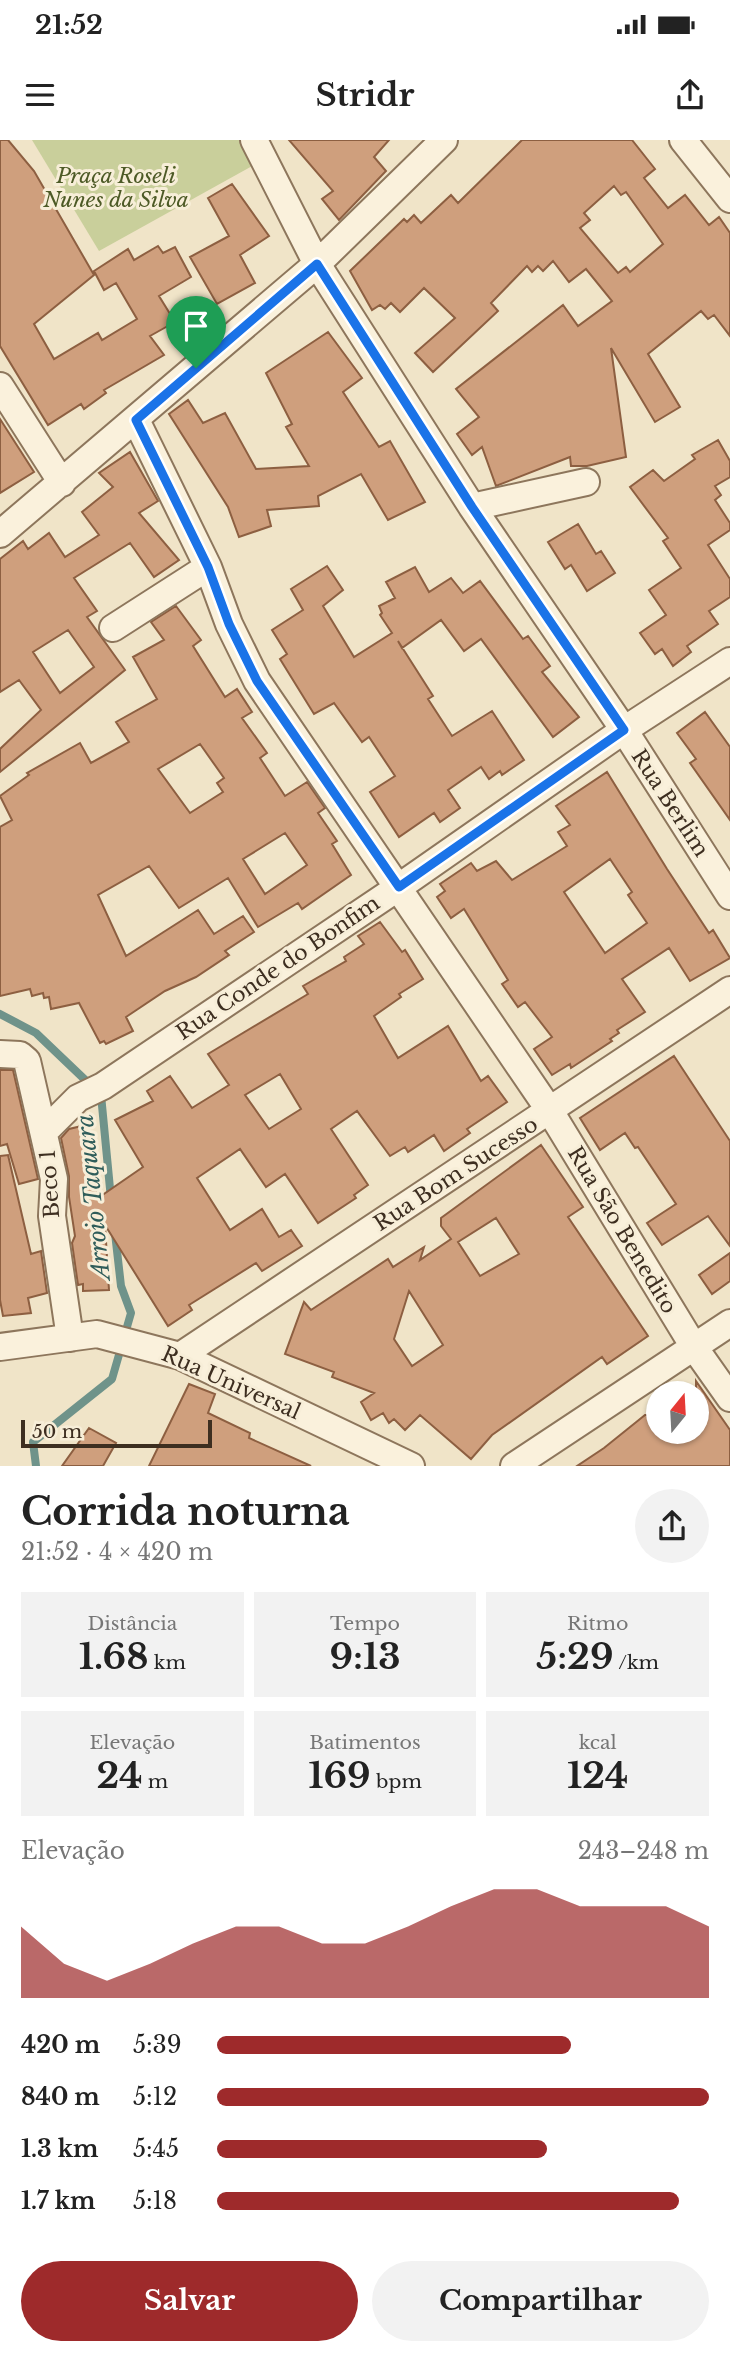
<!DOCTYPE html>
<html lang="pt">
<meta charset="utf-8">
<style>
:root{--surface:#fff;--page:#f2f2f2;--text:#222;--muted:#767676;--accent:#9e2a2b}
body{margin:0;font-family:"Libre Baskerville",serif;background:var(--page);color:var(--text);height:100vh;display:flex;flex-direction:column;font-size:26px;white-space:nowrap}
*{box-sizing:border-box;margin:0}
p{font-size:23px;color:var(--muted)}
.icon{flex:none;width:38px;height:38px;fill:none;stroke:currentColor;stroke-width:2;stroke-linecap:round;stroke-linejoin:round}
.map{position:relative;height:1326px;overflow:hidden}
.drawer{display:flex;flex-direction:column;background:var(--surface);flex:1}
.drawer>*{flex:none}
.needle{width:46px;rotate:18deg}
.controls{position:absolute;left:646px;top:1241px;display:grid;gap:14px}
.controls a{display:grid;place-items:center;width:63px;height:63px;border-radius:50%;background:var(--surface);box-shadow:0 2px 5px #0004;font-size:35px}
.scale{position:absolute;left:21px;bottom:18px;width:191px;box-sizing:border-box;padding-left:7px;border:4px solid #3d2e20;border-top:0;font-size:19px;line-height:24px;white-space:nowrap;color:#3d2e20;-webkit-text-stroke:5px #f7eed8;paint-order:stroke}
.pin{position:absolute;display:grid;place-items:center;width:60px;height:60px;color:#fff;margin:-72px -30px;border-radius:50% 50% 50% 0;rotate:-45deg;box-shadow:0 0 7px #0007}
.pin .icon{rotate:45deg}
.round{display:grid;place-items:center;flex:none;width:74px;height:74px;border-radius:37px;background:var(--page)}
.head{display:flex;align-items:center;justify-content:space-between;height:119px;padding:0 21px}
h1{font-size:38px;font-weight:800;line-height:52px}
.stats{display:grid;grid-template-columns:repeat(3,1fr);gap:10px;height:119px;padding:7px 21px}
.stats div{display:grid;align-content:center;border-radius:0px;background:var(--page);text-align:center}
.stats b{font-size:35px;font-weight:800}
.stats small{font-size:19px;font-weight:400}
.stats p{font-size:19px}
.chart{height:196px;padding:14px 21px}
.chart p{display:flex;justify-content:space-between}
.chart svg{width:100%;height:126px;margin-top:7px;fill:var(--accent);opacity:.7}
.cta{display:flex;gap:14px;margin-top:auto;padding:14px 21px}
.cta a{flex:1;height:80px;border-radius:42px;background:var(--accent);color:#fff;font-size:28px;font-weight:800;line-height:80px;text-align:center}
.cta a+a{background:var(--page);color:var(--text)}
ul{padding:0 21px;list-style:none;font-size:23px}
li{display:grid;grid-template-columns:112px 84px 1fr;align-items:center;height:52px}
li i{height:18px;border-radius:9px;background:var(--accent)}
.status{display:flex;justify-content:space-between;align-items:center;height:49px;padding:0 35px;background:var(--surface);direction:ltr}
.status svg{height:19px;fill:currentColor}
header{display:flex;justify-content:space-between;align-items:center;height:91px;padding:0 21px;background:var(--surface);font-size:32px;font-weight:800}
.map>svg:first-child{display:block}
.green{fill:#c9cf9b}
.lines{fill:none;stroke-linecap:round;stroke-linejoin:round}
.stream{stroke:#6f938a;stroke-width:8}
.building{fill:#cf9f7d;stroke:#8d5f41;stroke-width:2;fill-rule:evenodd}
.minor-casing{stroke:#8d765c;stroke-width:30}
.minor{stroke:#faf1dc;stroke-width:26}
.route-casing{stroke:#fff;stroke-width:14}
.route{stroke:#1a73e8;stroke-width:9}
.labels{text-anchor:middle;stroke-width:6;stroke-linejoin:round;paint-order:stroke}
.park-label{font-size:21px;font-style:italic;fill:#4d5a26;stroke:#f7eed8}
.street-label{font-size:21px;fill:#3d2e20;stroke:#f7eed8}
.water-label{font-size:23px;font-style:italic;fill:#2f5d5a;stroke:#f7eed8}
</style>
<div class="status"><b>21:52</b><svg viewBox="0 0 49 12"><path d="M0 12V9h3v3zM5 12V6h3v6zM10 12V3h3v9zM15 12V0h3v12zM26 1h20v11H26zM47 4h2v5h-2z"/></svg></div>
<header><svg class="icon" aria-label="menu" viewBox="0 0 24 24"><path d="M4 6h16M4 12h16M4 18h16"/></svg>Stridr<svg class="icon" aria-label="share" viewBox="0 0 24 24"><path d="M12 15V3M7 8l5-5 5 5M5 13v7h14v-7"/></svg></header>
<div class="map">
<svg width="730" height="1326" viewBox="0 0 730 1326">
<rect width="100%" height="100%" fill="#f0e4c8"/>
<path class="green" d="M32 0H241L254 25 99 111Z"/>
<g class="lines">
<path class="stream" d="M0 874 36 893 101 955 111 1059
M36 1326 33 1302 112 1239 131 1173 121 1146 115 1093"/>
</g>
<path class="building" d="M0 0H8L34 31 94 135 34 184 54 219 98 193 102 200 137 179 116 143 104 150 94 131 128 109 134 120 158 106 163 113 175 107 191 137 159 156 175 182 150 196 164 215 104 250 106 253 84 269 81 264 48 285 0 206Z
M289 0H389L374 17 386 31 339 80 322 59 333 51Z
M522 0H632L655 29 644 38 668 68 685 55 709 85 719 77 730 93V196L714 175 708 179 701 171 648 214 680 267 655 282 611 208 626 317 587 326H571L570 317 496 346 482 307 472 315 457 294 479 277 456 249 563 165 578 186 612 161 586 129 569 142 553 121 543 131 538 126 532 132 527 126 491 163 498 171 433 232 415 213 455 178 424 148 400 172 391 163 385 169 380 165 372 170 350 131 404 79 407 82 414 75 421 83 451 55 458 63ZM614 46 621 55 626 52 663 104 630 132 626 127 618 133 580 88 590 80 584 73Z
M232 44 269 96 240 115 255 143 217 164 190 117 229 96 208 58Z
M328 192 362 238 343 252 379 307 390 301 425 362 388 380 361 334 318 356 319 366 267 370 271 386 239 397 228 367 169 274 188 260 203 283 225 273 256 329 309 326 286 287 292 284 266 233Z
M0 279 34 332 0 353Z
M718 300 730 321V337L715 346 721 355 715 360 730 383V390L708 405 730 439V457L709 471 718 484 687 506 691 512 673 526 662 509 655 514 640 493 666 475 649 450 681 428 663 401 668 398 630 347 653 330 664 341 695 319 692 315Z
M130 312 158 361 139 373 179 420 154 437 130 403 74 438 97 471 87 477 125 530 0 632V609L41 570 19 540 0 552V419L23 401 28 409 49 393 65 417 99 395 82 372 113 347 99 333ZM68 490 94 527 60 553 33 512Z
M578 384 596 414 601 411 615 433 587 451 571 425 565 429 548 402Z
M327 426 343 450 323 466 354 517 392 493 380 475 382 473 379 466 395 458 386 442 415 427 429 452 451 438 463 453 480 441 523 499 528 496 550 526 542 532 579 577 553 597 481 499 464 511 441 480 402 508 398 501 433 556 428 559 452 596 492 571 524 620 502 635 500 631 489 639 481 627 448 650 460 668 440 682 434 673 399 697 370 652 395 636 369 597 362 602 334 563 314 574 280 519 287 514 272 490 303 470 291 449Z
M176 466 201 500 193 506 225 557 237 549 252 572 242 578 267 613 260 618 285 656 307 642 325 668 318 673 337 701 332 704 351 735 302 769 298 763 258 787 228 738 179 768 149 726 98 755 126 816 198 770 214 794 243 776 254 792 225 811 229 815 196 837 165 851 126 877 133 891 106 904 104 901 100 903 79 863 51 869 49 857 44 858 43 853 32 856 30 849 0 856V687L12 680 0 656 29 635 27 633 80 603 91 623 129 602 116 582 157 559 133 517 164 500 151 482ZM200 604 224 638 217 643 223 652 190 673 158 629ZM285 693 307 725 265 754 243 719Z
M705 572 730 607V680L690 623 696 619 677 593Z
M607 632 667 729 709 793 713 790 730 818 690 841 669 808 622 839 645 872 617 890 619 893 610 899 612 901 571 928 570 924 552 935 534 909 552 897 525 862 518 867 502 844 508 840 464 769 451 778 437 757 445 751 440 744 471 723 477 731 496 721 512 740 567 706 558 692 570 685 556 666ZM610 719 632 752 628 755 647 783 605 813 564 752Z
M380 782 402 812 405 810 423 839 399 854 401 857 374 876 398 918 448 886 481 941 488 936 507 962 467 989 470 993 444 1011 434 995 408 1012 405 1007 390 1016 357 971 331 989 368 1045 354 1055 356 1058 318 1083 285 1034 266 1047 240 1009 197 1038 230 1090 262 1069 279 1097 291 1090 302 1106 262 1131 256 1123 189 1165 192 1170 168 1186 105 1085 109 1150 83 1151V1144L78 1145 72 1103 75 1096 69 1057V1036L61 998 69 989 86 985 98 1058 143 1027 115 980 153 961 147 951 170 936 192 968 229 945 208 914 308 854 303 846 346 821 344 817 364 804 358 796ZM280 934 301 969 269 989 245 955Z
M674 916 730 1001V1106L708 1076 662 1105 647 1083 676 1064 638 1007 635 1008 625 993 600 1010 580 978Z
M0 930H13L38 1039 19 1044 7 1004 0 1006Z
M541 1005 583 1067 568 1077 648 1196 607 1224 602 1217 492 1295 471 1319 420 1275 405 1290 394 1279 389 1283 383 1273 371 1280 361 1262 374 1253 332 1237 334 1232 285 1214 304 1162 311 1170 388 1119 393 1127 424 1107 420 1120 451 1099 441 1086V1078ZM496 1078 519 1114 480 1136 458 1102ZM409 1151 443 1205 412 1226 394 1199Z
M8 1015 31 1114 41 1111 47 1153 28 1158 31 1173 3 1176 0 1160V1016Z
M730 1113V1141L712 1154 699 1135Z
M696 1241 730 1290V1326H577L604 1308 645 1275H653L658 1282V1292H696Z
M189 1244 215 1254 208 1273 250 1293 249 1298 311 1326H149Z
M89 1288 116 1303 103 1326H62Z"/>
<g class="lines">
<g class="minor-casing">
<path id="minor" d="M254 0 317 124 472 367 624 590 730 756
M683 0 730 59
M0 246 62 343
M136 280 208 427 229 484 257 541 550 971 694 1207 730 1258
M472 367 586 342
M0 394 317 124 444 0
M113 488 208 427
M0 914 20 915 27 921 54 1039 52 1076 70 1198
M45 991 78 958 103 946 399 747 624 590 730 521
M0 1207 97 1194 180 1216 411 1326
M180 1216 730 850
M514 1326 730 1183"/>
</g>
<use href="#minor" class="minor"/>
</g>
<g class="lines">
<g class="route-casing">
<path id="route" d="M317 124 472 367 624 590 399 747 257 541 229 484 208 427 136 280Z"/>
</g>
<use href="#route" class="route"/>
</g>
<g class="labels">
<g class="park-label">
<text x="116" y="43">Praça Roseli<tspan x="116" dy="24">Nunes da Silva</tspan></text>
</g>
<g class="street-label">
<text transform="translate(670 663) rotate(57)" y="7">Rua Berlim</text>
<text transform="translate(278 828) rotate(-34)" y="7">Rua Conde do Bonfim</text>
<text transform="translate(456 1034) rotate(-33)" y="7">Rua Bom Sucesso</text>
<text transform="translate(50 1044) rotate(-94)" y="7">Beco 1</text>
<text transform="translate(622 1090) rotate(59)" y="7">Rua São Benedito</text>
<text transform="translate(231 1243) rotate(24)" y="7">Rua Universal</text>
</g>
<g class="water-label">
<text transform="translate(93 1057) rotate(-96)" y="8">Arroio Taquara</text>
</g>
</g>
</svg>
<div class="controls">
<a><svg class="needle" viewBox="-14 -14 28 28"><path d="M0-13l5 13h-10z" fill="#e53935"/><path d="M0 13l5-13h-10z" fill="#767676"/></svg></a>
</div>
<div class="scale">50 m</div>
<div class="pin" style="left:196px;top:228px;background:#1e9e55"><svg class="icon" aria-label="arrive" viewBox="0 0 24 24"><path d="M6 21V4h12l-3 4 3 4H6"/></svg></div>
</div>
<section class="drawer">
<div class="head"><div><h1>Corrida noturna</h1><p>21:52 · 4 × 420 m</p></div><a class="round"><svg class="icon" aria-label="share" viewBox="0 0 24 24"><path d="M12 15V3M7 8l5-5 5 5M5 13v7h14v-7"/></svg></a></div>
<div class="stats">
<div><p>Distância</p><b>1.68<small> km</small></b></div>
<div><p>Tempo</p><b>9:13</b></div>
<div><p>Ritmo</p><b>5:29<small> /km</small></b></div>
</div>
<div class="stats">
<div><p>Elevação</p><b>24<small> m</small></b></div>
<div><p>Batimentos</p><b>169<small> bpm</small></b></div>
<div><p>kcal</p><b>124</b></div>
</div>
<div class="chart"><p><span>Elevação</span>243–248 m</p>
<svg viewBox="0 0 160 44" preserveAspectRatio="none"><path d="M0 44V19L10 32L20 38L30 32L40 25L50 19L60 19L70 25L80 25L90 19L100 12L110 6L120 6L130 12L140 12L150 12L160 19V44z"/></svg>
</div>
<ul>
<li><b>420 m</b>5:39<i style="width:72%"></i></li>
<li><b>840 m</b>5:12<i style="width:100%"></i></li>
<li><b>1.3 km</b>5:45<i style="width:67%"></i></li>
<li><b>1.7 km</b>5:18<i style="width:94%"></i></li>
</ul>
<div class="cta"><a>Salvar</a><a>Compartilhar</a></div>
</section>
